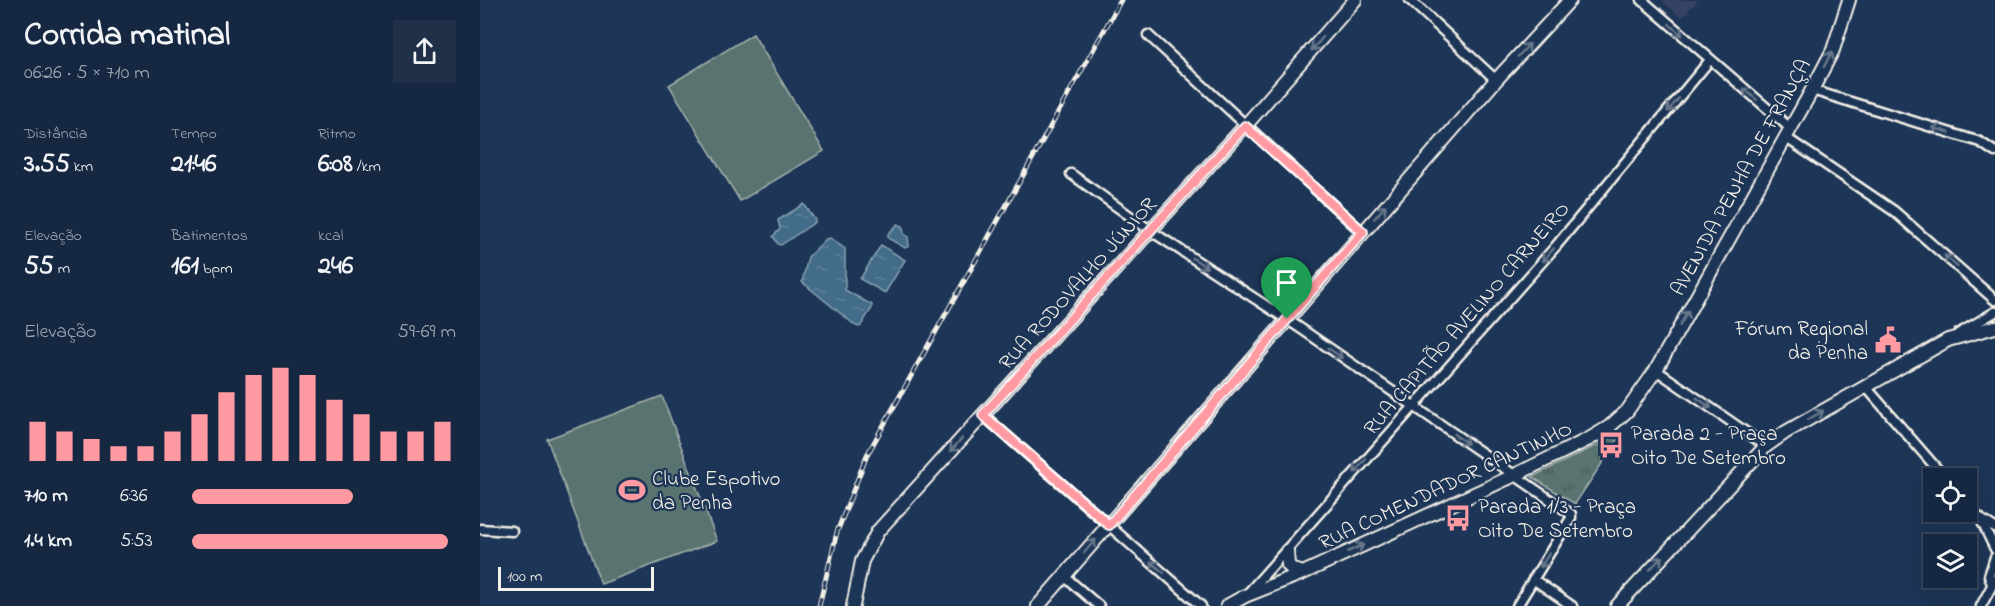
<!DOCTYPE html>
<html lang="pt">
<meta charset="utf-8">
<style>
:root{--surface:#162841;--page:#1f3048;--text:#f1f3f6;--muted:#9ea6b1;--line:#35445a;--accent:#ff9aa2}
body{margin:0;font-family:"Indie Flower",sans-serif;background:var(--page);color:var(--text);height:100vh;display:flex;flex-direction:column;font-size:22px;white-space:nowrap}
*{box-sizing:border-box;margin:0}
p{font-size:20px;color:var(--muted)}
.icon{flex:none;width:33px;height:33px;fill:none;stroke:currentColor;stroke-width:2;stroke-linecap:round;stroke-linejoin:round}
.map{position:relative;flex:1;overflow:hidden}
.panel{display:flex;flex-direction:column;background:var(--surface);width:480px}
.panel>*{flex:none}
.tools{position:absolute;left:1443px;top:468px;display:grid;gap:12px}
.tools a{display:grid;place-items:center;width:54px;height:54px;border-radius:0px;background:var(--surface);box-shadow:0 6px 24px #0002,0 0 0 2px var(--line);font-size:30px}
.scale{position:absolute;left:18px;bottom:15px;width:156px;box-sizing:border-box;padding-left:6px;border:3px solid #f4f1e8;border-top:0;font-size:16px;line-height:21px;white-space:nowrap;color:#f4f1e8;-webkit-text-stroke:4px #1d3557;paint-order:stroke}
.pin{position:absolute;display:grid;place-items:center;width:51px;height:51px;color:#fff;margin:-62px -26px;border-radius:50% 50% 50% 0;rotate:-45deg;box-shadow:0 0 6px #0007}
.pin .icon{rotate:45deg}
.round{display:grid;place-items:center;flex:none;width:63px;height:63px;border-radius:0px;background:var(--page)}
.headline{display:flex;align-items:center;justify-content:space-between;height:102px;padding:0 24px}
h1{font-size:33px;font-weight:800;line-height:45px}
.figures{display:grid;grid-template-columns:repeat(3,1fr);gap:9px;height:102px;padding:6px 24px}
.figures div{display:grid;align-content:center}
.figures b{font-size:26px;font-weight:800}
.figures small{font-size:16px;font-weight:400}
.figures p{font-size:16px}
.chart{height:168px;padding:12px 24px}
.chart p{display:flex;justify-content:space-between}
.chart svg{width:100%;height:108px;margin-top:6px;stroke:var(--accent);stroke-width:6}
ul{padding:0 24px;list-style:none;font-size:20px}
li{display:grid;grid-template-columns:96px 72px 1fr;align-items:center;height:45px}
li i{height:15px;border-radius:8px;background:var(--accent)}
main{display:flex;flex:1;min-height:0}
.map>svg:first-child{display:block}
.built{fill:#344364}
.green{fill:#597370;stroke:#a6b2ac;stroke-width:1.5}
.park{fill:url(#park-tufts);stroke:#a6b2ac;stroke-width:1.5}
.water{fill:url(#water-ripples);stroke:#89a1b0;stroke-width:1.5}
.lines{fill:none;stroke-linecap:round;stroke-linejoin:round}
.minor-casing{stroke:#f4f1e8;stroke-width:13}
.secondary-casing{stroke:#f4f1e8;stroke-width:16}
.minor{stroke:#1d3557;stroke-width:8}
.secondary{stroke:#1d3557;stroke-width:12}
.rail-casing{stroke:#f4f1e8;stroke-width:5}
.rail{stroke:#1d3557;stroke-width:3;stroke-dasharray:9;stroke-linecap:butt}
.oneway{stroke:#68778a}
.route-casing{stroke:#fff;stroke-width:12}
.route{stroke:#ff9aa2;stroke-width:8}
.labels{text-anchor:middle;stroke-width:4.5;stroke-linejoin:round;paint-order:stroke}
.street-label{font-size:21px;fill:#f4f1e8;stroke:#1d3557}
.poi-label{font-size:21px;fill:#f4f1e8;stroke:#1d3557;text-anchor:start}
</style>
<main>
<section class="panel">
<div class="headline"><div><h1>Corrida matinal</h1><p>06:26 · 5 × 710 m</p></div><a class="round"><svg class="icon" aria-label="share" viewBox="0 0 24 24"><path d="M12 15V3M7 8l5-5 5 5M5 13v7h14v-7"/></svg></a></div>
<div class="figures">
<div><p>Distância</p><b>3.55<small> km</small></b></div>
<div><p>Tempo</p><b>21:46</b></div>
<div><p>Ritmo</p><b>6:08<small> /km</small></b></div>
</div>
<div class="figures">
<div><p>Elevação</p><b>55<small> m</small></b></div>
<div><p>Batimentos</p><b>161<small> bpm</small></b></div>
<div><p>kcal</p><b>246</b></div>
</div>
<div class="chart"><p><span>Elevação</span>59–69 m</p>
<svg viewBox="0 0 160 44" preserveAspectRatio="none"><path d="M5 44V28M15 44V32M25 44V35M35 44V38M45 44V38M55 44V32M65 44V25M75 44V16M85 44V9M95 44V6M105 44V9M115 44V19M125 44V25M135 44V32M145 44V32M155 44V28"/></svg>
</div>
<ul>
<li><b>710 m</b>6:36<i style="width:61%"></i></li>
<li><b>1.4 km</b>5:53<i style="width:97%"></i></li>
</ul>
</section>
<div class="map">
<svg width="1515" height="606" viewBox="0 0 1515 606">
<defs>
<pattern id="park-tufts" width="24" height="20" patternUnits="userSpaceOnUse" patternTransform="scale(1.5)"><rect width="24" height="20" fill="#597370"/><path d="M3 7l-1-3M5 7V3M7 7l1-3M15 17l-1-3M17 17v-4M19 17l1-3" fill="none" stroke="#505b59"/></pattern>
<pattern id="water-ripples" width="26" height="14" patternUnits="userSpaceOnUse" patternTransform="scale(1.5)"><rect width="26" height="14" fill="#426c8a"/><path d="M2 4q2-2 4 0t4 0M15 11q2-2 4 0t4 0" fill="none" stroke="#5e819a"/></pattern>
</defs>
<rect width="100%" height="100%" fill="#1d3557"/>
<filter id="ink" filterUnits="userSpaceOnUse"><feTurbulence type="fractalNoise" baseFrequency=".0167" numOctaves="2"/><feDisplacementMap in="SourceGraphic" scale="12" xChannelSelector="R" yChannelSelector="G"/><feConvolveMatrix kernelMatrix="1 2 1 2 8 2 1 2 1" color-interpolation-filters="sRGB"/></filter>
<g filter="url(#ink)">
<path class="built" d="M1181 0H1218L1202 18Z"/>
<path class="green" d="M273 34 344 151 260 201 189 85Z
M182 396 237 541 121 584 67 439Z"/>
<path class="park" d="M1142 433 1095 504 1052 477Z"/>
<path class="water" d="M324 204 335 220V222L301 245 298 244 293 236 300 229 298 220Z
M418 224 423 226 424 234 428 237 429 246 425 248 408 238V234Z
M350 238 365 249V290L392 305V308L380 327 376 326 322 282 328 257 346 239Z
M401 245 425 260 405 293 380 279Z"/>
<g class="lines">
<g class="minor-casing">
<path id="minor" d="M930 0 1016 80
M1162 0 1310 128
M668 35 883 233
M1332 90 1500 142 1515 152
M1305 137 1414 211 1515 300
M591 174 671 231 817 326 1091 514V518L1037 606
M1478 334 1515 312
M1176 370 1286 446
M1386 387 1465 478
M503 415 721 606
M1486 503 1499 518 1515 528
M1500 518 1515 549
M0 529 32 531
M584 576 619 606
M1053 579 1092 606
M1512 584 1509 576 1515 557
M769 592 1076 246 1230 60
M1501 606 1515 580"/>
</g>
<g class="secondary-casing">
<path id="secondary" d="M807 551 808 565 813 570 823 573
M373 606 382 561 398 531 765 126 875 0
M558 606 1016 80 1090 0
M747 606 765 596 823 573 1035 475 1109 439 1129 427 1147 411 1176 370 1332 90 1353 50 1369 0
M1137 606 1286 446 1306 432 1468 340 1515 327"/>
</g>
<use href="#minor" class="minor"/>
<use href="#secondary" class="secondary"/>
<g class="rail-casing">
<path id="rail" d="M339 606 357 532 387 455 641 0"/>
</g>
<use href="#rail" class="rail"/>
</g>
<defs><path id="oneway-shaft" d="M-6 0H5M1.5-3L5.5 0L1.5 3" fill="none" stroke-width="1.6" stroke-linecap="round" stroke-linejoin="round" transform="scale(1.5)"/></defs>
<g class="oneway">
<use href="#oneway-shaft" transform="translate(1196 30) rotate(41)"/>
<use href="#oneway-shaft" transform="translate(837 44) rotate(131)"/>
<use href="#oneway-shaft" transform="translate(1044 50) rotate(-47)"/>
<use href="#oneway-shaft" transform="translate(1348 59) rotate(-62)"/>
<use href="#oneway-shaft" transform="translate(1270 94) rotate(-139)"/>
<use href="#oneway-shaft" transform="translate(1193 105) rotate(130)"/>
<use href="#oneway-shaft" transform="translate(1461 130) rotate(-163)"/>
<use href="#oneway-shaft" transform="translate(900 212) rotate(-49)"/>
<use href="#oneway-shaft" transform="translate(1068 255) rotate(132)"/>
<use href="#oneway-shaft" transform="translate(1471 261) rotate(-138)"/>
<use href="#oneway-shaft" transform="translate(720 263) rotate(33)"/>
<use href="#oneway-shaft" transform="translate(1204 318) rotate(-61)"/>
<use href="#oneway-shaft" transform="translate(855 353) rotate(35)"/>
<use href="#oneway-shaft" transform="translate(1224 403) rotate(35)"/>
<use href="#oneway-shaft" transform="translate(1336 415) rotate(-30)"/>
<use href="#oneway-shaft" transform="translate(981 439) rotate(34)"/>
<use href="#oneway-shaft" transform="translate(476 445) rotate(132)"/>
<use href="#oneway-shaft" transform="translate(880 466) rotate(131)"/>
<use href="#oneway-shaft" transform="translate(610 546) rotate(-49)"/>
<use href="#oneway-shaft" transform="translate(876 548) rotate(-25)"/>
<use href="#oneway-shaft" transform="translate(1065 560) rotate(121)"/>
<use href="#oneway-shaft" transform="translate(1176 563) rotate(-47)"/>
<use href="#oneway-shaft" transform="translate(677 567) rotate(-139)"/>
</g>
</g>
<g class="lines" filter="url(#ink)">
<g class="route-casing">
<path id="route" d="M765 126 883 232 629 525 503 415Z"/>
</g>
<use href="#route" class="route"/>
</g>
<defs>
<g id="civic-bare" transform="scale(2.07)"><path d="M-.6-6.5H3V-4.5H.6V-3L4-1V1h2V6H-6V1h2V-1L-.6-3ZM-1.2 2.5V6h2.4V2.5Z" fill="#ff9aa2" stroke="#1d3557" stroke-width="2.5" paint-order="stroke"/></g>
<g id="bus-bare" transform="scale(2.07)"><path d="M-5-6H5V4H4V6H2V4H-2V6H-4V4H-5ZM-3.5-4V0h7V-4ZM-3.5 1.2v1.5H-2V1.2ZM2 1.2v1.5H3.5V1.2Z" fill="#ff9aa2" stroke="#1d3557" stroke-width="2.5" paint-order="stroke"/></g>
<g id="stadium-bare" transform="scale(2.07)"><path d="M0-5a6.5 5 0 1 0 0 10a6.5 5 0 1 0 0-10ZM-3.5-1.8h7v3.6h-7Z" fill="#ff9aa2" stroke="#1d3557" stroke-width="2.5" paint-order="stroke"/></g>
</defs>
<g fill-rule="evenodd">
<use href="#civic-bare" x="1408" y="340"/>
<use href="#bus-bare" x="1131" y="445"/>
<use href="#stadium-bare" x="152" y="490"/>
<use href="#bus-bare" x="978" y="518"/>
</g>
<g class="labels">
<g class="street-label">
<text transform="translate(1260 177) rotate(-61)" y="7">AVENIDA PENHA DE FRANÇA</text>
<text transform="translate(597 283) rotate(-48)" y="7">RUA RODOVALHO JÚNIOR</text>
<text transform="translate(986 318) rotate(-49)" y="7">RUA CAPITÃO AVELINO CARNEIRO</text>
<text transform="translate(965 485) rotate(-25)" y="7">RUA COMENDADOR CANTINHO</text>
</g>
<g class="poi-label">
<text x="1388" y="335" text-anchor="end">Fórum Regional<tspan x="1388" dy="24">da Penha</tspan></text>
<text x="1151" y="440">Parada 2 - Praça<tspan x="1151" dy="24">Oito De Setembro</tspan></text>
<text x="172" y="485">Clube Espotivo<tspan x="172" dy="24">da Penha</tspan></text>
<text x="998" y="513">Parada 1/3 - Praça<tspan x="998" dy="24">Oito De Setembro</tspan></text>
</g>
</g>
</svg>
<div class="tools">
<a><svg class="icon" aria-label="locate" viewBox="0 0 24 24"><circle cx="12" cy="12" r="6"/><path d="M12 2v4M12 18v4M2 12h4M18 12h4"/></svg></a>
<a><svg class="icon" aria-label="layers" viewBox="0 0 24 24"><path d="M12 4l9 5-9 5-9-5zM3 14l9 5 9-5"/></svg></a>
</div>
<div class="scale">100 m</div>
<div class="pin" style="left:807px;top:319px;background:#1e9e55"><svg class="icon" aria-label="arrive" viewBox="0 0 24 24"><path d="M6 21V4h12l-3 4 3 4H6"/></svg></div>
</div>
</main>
